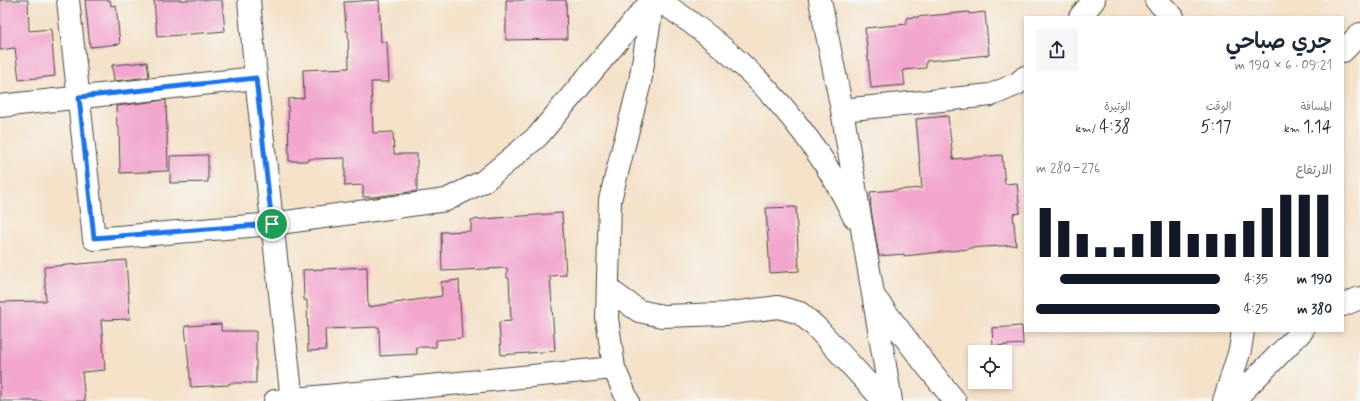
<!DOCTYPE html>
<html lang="ar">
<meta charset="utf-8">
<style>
:root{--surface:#fff;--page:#f6f6f7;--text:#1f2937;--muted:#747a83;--accent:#111827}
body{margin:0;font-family:Mynerve,"Playpen Sans Arabic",sans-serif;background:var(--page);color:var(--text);direction:rtl;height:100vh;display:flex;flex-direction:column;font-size:15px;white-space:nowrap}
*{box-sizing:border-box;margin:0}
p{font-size:13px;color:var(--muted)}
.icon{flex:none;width:22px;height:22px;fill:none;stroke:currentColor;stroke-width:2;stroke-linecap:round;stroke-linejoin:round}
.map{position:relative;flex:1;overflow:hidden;direction:ltr}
.panel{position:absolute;left:1024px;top:16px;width:320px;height:316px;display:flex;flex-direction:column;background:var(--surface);border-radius:0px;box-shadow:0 2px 6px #0003;direction:rtl}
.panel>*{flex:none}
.buttons{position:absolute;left:968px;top:345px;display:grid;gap:8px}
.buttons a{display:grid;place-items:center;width:44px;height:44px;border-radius:0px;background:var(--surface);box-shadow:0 2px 6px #0003;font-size:20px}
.pin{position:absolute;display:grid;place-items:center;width:34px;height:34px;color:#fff;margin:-17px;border:2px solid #fff;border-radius:50%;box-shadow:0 1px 4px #0007}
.round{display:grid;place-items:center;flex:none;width:42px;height:42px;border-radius:0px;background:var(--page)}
.summary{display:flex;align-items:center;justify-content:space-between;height:68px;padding:0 12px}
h1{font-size:22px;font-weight:600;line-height:30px}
.stats{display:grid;grid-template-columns:repeat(3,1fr);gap:6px;height:68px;padding:4px 12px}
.stats div{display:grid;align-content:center}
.stats b{font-size:17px;font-weight:600}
.stats small{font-size:11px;font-weight:400}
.stats p{font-size:11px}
.chart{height:112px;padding:8px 12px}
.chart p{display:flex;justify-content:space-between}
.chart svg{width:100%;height:72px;margin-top:4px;stroke:var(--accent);stroke-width:6}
ul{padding:0 12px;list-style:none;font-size:13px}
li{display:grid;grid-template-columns:64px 48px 1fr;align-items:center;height:30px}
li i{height:10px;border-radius:5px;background:var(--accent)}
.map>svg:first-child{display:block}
.building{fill:#f2a5cd}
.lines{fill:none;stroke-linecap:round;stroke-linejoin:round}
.minor-casing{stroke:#494643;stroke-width:24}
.minor{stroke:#fff;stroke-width:22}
.route-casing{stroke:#fff;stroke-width:8}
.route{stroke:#1a73e8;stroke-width:5}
</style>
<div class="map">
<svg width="1360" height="401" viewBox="0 0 1360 401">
<rect width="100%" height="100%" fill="#f6f6f2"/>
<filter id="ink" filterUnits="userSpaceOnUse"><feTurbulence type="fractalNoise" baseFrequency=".025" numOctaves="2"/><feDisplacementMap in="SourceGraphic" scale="8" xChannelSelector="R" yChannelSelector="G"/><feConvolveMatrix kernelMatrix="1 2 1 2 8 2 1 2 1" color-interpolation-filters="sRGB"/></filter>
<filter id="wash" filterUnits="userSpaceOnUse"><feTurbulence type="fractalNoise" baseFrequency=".012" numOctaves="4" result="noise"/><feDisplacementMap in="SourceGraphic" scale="16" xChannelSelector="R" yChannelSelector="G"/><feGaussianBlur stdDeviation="0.9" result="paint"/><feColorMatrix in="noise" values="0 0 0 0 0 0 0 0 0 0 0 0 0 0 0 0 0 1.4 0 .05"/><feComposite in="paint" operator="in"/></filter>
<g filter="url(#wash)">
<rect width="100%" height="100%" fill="#f4e1c8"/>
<g id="blocks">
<path class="building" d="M0 0H28L29 31 51 29 55 76 19 80 15 48 0 50Z
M85 0H110L111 6 116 5 120 44 90 47Z
M154 0H222L225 31 157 37Z
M379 0 381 42H387L389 82H371L373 133 393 132 394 154H417V191L373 197H363V185L345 186V158L309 159V161H289L288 99 304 98 303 70 349 68 348 31H346L344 2Z
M506 0H566L567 39 506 40Z
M969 12V14L985 12 989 55 926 61V68L903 70 905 85 871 88 865 28 907 24 906 18Z
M147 62 149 77 114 81 112 65Z
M166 100 168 171 120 173 119 127H117L116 106Z
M948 116 953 159 1002 155 1005 184 1017 183 1020 213 1013 214 1016 245 969 248V249L904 256V254L879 256 871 209 870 192 922 188 916 119Z
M208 155V182L170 183V156Z
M796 207 799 271 770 273 766 208Z
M562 213 566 275 550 276 555 351 501 355 499 322 511 321 509 278H507V268L442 271 441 232 471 231V220Z
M126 260 130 319 101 320 105 370 82 372 85 401H0V302L46 301 44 267Z
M367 267 368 307 442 296 441 282 459 280 462 338 436 340V347H416L417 354 380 356 379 327 325 329 326 350 308 351 307 300H304L303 270Z
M221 324V331H256V383H229V385L191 387 185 326Z
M1022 326 1023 344 993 346 992 328Z"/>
</g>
</g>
<g filter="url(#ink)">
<use href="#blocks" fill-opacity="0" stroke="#494643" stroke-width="1"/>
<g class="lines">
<g class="minor-casing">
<path id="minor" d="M68 0 94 239 272 224 446 200 484 181 538 136 652 0
M249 0 256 78 292 401
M658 0C742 54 811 125 854 217
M820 0 842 110 891 401
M1156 0 1173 17
M1080 17 1094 0
M1343 51 1360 34
M0 106 256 78
M842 110 991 95 1017 84 1025 77
M608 289 639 311 662 316 725 314 778 307 800 313 816 327 884 401
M875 298 926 365 955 401
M1343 305 1360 298
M275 401 614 368
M628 401 614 368 607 318 610 200 640 82 653 0
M1224 401 1240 350 1243 331
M1233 401 1302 331"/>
</g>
<use href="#minor" class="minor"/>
</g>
</g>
<g class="lines" filter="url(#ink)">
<g class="route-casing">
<path id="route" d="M256 78 272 224 94 238 79 97Z"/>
</g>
<use href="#route" class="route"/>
</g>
</svg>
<div class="buttons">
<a><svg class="icon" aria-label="locate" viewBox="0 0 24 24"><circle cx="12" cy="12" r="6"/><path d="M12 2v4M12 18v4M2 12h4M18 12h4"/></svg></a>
</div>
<div class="pin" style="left:272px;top:224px;background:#1e9e55"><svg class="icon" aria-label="arrive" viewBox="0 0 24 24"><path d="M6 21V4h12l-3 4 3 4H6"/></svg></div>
<section class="panel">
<div class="summary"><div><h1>جري صباحي</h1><p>09:21 · 6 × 190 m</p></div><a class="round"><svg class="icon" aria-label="share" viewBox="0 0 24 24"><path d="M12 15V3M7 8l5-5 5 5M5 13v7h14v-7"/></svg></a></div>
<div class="stats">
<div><p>المسافة</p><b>1.14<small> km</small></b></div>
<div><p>الوقت</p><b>5:17</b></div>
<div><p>الوتيرة</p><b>4:38<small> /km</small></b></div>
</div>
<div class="chart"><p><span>الارتفاع</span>276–280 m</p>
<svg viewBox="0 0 160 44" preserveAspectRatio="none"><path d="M5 44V14M15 44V22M25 44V30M35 44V38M45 44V38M55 44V30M65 44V22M75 44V22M85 44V30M95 44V30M105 44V30M115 44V22M125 44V14M135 44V6M145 44V6M155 44V6"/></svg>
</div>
<ul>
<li><b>190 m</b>4:35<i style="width:87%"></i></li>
<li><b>380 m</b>4:25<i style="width:100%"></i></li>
</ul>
</section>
</div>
